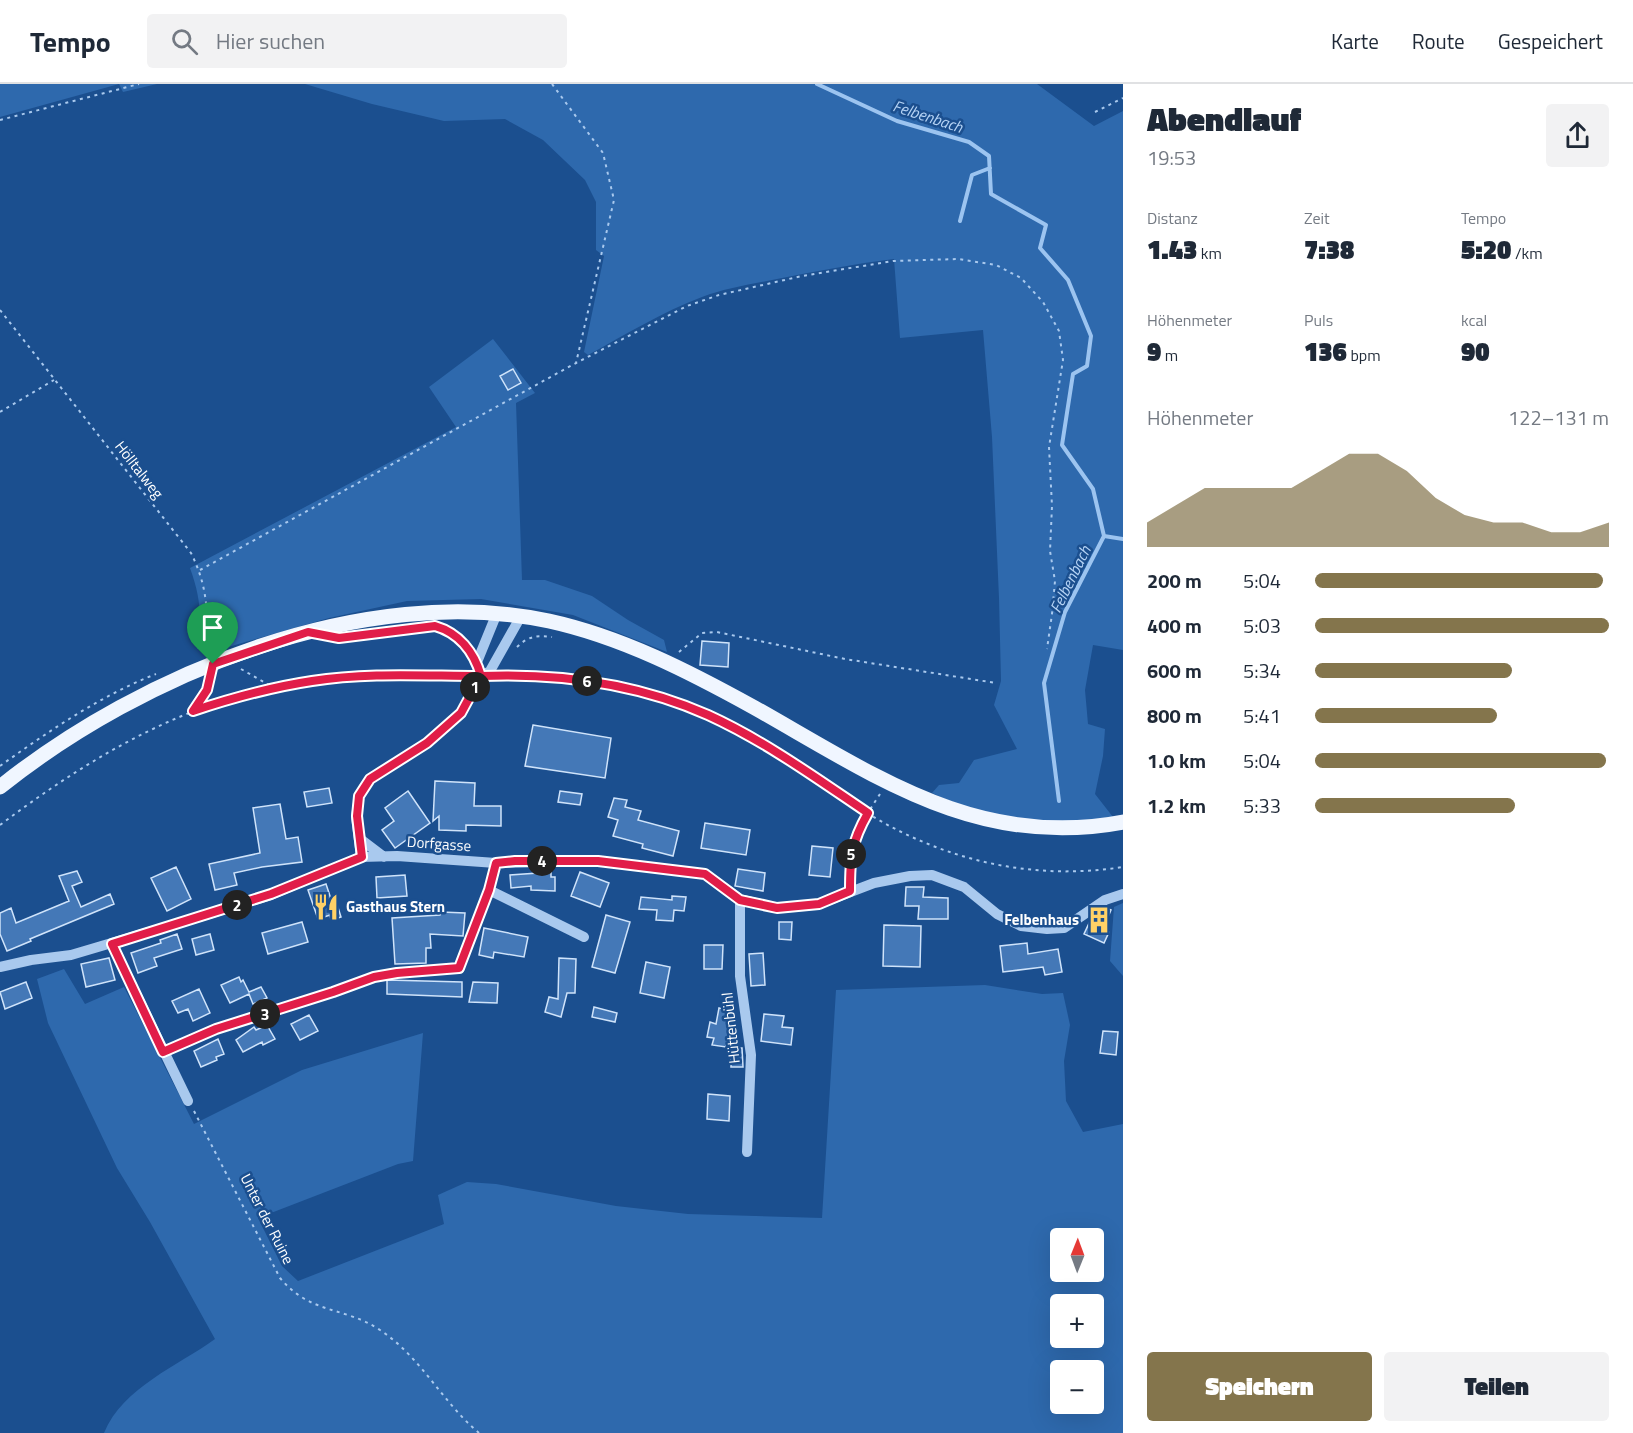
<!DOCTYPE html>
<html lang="de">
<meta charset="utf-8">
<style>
:root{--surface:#fff;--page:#f2f2f3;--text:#1f2937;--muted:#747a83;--line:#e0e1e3;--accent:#84754c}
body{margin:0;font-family:"Titillium Web",sans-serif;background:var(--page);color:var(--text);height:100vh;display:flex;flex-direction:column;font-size:22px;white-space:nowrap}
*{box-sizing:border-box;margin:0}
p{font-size:20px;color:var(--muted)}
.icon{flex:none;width:33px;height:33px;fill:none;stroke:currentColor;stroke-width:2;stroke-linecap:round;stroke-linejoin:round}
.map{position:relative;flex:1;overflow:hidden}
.drawer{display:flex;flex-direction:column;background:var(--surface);width:510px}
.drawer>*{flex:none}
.needle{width:39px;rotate:1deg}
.tools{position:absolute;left:1050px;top:1144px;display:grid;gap:12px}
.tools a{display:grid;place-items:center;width:54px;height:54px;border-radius:6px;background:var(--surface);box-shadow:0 6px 24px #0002;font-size:30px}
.pin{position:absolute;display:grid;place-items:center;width:51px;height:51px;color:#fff;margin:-62px -26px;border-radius:50% 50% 50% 0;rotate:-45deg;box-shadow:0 0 6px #0007}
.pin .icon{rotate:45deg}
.km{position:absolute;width:30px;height:30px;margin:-15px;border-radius:50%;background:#222;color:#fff;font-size:16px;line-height:30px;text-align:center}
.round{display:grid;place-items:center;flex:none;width:63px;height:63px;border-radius:6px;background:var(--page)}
.head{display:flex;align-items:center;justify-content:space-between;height:102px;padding:0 24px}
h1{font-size:33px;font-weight:800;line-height:45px}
.stats{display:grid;grid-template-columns:repeat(3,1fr);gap:9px;height:102px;padding:6px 24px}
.stats div{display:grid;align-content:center}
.stats b{font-size:26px;font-weight:800}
.stats small{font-size:16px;font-weight:400}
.stats p{font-size:16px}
.chart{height:168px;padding:12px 24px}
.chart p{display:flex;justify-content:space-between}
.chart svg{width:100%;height:108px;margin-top:6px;fill:var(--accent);opacity:.7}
.cta{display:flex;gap:12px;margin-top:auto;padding:12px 24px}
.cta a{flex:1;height:69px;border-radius:6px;background:var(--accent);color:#fff;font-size:24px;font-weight:800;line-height:69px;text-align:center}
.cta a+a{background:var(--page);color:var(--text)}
ul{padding:0 24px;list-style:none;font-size:20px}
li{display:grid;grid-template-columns:96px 72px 1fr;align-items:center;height:45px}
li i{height:15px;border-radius:8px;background:var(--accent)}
header{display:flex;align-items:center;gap:36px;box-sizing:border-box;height:84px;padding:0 30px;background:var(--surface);border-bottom:2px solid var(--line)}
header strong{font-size:28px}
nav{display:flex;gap:33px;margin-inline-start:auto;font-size:21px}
.search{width:420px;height:54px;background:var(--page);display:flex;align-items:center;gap:15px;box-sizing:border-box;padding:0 21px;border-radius:6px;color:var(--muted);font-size:22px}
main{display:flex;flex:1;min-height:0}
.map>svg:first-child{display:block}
.green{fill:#2e69ad;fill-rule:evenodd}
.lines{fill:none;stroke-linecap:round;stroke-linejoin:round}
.stream{stroke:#9cc4f0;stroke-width:4}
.building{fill:#4478b7;stroke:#cfe3fa;stroke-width:1.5}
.path{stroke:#a9c9ee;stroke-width:2;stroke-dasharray:3 4.5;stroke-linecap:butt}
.minor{stroke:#a9c9ee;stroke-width:10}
.major{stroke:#f0f6ff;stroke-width:15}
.route-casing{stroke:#fff;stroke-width:12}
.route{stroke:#e11d48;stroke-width:8}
.labels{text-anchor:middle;stroke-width:5;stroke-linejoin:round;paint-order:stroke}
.street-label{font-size:15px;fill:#fff;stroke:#1b4f8f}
.poi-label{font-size:15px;font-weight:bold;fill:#fff;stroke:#1b4f8f;text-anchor:start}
.water-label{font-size:16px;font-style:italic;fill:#b5d3f5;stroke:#1b4f8f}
</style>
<header>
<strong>Tempo</strong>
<div class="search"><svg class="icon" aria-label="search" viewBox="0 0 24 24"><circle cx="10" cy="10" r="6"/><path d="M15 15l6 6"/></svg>Hier suchen</div>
<nav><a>Karte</a><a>Route</a><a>Gespeichert</a></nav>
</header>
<main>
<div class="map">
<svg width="1123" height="1349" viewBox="0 0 1123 1349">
<rect width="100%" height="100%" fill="#1b4f8f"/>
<path class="green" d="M0 0H157L123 8 119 0 0 33Z
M305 0H1037L1094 42 1123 27V566L1093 561 1085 606 1088 640 1105 645 1103 672 1095 710 1113 733C1095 735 1076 739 1058 739 1014 738 972 728 932 709L939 701 959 699 974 676 1017 665 994 621 1001 597 999 514 992 353 983 246 900 254 894 175C854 180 816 187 777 195 752 200 726 204 702 213 662 228 625 251 588 271L584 268 604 172 596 166V118L585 96 543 56 505 35 444 37 372 20Z
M493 255 535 309 516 319 522 496H545L592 512 628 536 664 556 667 568 573 531 481 515 407 517 329 534 221 565H197C202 533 201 515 190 484L456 343 429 303Z
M1123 819V892L1110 877 1114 823Z
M64 885 85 920 124 903 194 1040 302 986 423 949 413 1077 398 1080 258 1134 282 1182 298 1197 444 1140 438 1111 467 1098 496 1100 616 1122 688 1130 822 1134 836 906 985 901 1042 910 1063 909 1070 941 1064 977 1066 1017 1083 1048 1123 1040V1349H104C123 1303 178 1282 215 1255L150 1138 117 1084 48 939 37 895ZM1060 1155H1094V1188H1060ZM1060 1221H1094V1254H1060ZM1060 1287H1094V1320H1060Z"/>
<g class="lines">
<path class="stream" d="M817 0 897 37 969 58 989 72 991 110 1046 141 1040 164 1068 196 1091 252 1087 282 1073 290 1062 361 1093 405 1104 452 1065 528 1044 599 1059 717
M960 137 972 91 990 84
M1104 452 1123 455"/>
</g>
<path class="building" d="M513 285 521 299 508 306 500 292Z
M702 557 729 559 728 583 700 581Z
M533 641 611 654 605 694 525 682Z
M435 697 475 699 474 722H501V742L466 741V747L439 746V732L433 737Z
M329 704 332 719 307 723 304 708Z
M408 707 430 739 395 764 382 746 394 737 385 724Z
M560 707 582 710 580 721 558 718Z
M614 714 627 716 625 723 641 727 638 736 679 747 673 772 642 764 643 760 613 752 618 736 608 733Z
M280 720 286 755 298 753 302 778 262 783 234 789 237 801 215 806 209 780 260 769 253 724Z
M705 739 750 746 746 771 701 764Z
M812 762 833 764 830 793 809 791Z
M176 783 191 815 167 827 151 794Z
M738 785 765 789 763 807 735 802Z
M77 787 82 798 72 802 81 823 110 810 114 820 30 855 31 857 7 867 0 850V829L11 824 16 839 69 817 59 792Z
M538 787H551V793H555V807L531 806V802L511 804 510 791 538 789Z
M580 788 609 799 600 823 571 812Z
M405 791 407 812 377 814 376 793Z
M326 800 331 815 335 814 341 833 331 836 330 831 318 835 308 806Z
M906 803H924L923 813 948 814V835H918L919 822H905Z
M672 812 686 813 684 827 674 826 673 837 656 836 657 826 639 825 641 813 672 816Z
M1106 824 1111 826 1103 845 1109 848 1104 859 1084 850 1091 835Z
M441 828 465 829 463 852 430 850 431 864H426V879L395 880 392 834 440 831Z
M606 831 630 838 615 889 592 883Z
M302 838 308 858 268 870 262 849Z
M779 838H792L791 856 779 855Z
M884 841 921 842 920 883 883 882Z
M484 844 528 853 524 873 494 868 493 874 479 871Z
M177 850 182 865 154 874 157 882 138 889 131 869 161 859 160 856Z
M210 850 214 866 196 871 192 855Z
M1027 859 1028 870 1058 865 1062 888 1045 891 1043 883 1003 888 1000 862Z
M704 861H723L722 885H704Z
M763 869 765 901 751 902 749 870Z
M109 874 115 896 86 903 81 880Z
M559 874 576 875 575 909H567L561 933 545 928 549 913 558 915Z
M646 878 670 883 664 914 640 909Z
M239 893 241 898 243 896 249 908 261 903 267 914 253 920 249 910 230 919 221 901Z
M387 896 462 898V913L387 910Z
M26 898 32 914 5 925 0 908Z
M473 898 498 899 497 919 469 918Z
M199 905 210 929 193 937 188 925 178 929 172 917Z
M594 923 617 929 615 938 592 933Z
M719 924 734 927 726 963 712 961 714 954 707 953 710 938 716 940Z
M764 930 784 932 782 943 793 944 791 961 761 957Z
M309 931 318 947 300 956 291 940Z
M267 941 275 955 263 961 262 958 243 968 236 956 254 943 256 946Z
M1103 947 1118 948 1116 971 1100 969Z
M218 955 224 970 216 973 217 976 201 983 194 967Z
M731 964H742L743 983H731Z
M708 1010 730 1012 729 1037 707 1035Z"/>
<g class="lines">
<path class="path" d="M552 0 603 69 614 116 576 279
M1095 28 1123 14
M0 36 139 0
M0 226 191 469C209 505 207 530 208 569
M0 328 54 296
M200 486 576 279 687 222 719 211 802 192 893 177 958 175 996 181 1021 194 1043 218 1059 247 1063 276 1049 363 1052 422 1050 467 1055 497 1052 530 1047 565
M517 563C528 552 538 551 552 553
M679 568 702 549 717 548 845 575 996 599
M241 585 274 604
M502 591C573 594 644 602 709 632 766 658 815 696 867 729 945 777 1033 797 1123 783
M193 627 207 606 209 596
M0 682C49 647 100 612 156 590
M0 741C96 669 193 612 314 596 366 590 417 592 469 592
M850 796C850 760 860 740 880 710
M175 963 216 945 333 908 374 893 397 889 447 884
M194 1027 280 1194C311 1231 344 1222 380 1246 421 1273 442 1318 479 1349"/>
<path class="minor" d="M314 549 339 554 435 542C459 549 474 568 481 592
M477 578 497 529
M481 592 490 587 521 532
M359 754 384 773
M361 773 356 733 359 712 370 695 427 659 461 629 481 592
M489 806 584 853
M740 815V892L751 971 747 1068
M112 860 188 1017
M0 883 31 876 71 871 206 831 271 811 361 773 397 772 496 779 598 777 705 790 740 815 777 824 819 820 874 799 910 792 932 791 964 803 997 830 1021 842 1047 845 1064 844 1105 816 1123 810
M459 883 489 806 496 779"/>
<path class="major" d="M0 703C142 589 365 498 549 537 622 553 690 588 755 624 874 691 978 766 1123 738"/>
</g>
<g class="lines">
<g class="route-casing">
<path id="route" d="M213 580 207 606 193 627C232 614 272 603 312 597 368 588 425 592 481 592L461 629 427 659 370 695 359 712 357 732 362 773 271 810 112 860 163 968 216 945 333 908 374 893 397 889 459 884 489 806 496 779 515 777H598L705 790 740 816 777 824 819 820 850 807C850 773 851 759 868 729 816 694 765 657 708 631 638 600 558 589 481 592 474 568 459 549 435 542L339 554 308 548 213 580"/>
</g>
<use href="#route" class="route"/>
</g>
<defs>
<g id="restaurant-bare" transform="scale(2.07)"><path d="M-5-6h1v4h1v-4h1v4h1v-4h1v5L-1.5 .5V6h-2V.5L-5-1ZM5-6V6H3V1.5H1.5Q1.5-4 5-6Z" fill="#ffd166" stroke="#1b4f8f" stroke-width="2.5" paint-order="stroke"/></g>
<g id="building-bare" transform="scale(2.07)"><path d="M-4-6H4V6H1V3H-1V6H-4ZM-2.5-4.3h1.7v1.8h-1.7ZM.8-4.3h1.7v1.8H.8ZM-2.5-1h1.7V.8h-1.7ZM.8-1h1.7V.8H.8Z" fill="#ffd166" stroke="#1b4f8f" stroke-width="2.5" paint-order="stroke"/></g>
</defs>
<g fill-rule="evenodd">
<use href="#restaurant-bare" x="326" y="823"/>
<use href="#building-bare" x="1099" y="836"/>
</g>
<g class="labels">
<g class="street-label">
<text transform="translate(139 386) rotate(52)" y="5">Hölltalweg</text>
<text transform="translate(439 760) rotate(4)" y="5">Dorfgasse</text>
<text transform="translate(731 944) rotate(-96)" y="5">Hüttenbühl</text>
<text transform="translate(267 1135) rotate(63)" y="5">Unter der Ruine</text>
</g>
<g class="poi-label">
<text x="346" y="828">Gasthaus Stern</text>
<text x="1079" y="841" text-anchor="end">Felbenhaus</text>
</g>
<g class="water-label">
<text transform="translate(928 32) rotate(18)" y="6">Felbenbach</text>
<text transform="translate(1070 495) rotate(-64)" y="6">Felbenbach</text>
</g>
</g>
</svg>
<div class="tools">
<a><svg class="needle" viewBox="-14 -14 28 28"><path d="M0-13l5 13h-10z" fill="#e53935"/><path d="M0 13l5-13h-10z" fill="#747a83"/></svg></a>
<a>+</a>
<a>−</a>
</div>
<div class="pin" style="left:213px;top:580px;background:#1e9e55"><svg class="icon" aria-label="arrive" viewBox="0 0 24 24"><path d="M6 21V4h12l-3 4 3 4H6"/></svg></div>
<b class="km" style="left:475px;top:603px">1</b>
<b class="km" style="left:237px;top:821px">2</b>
<b class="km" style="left:265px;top:930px">3</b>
<b class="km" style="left:542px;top:777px">4</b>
<b class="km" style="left:851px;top:770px">5</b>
<b class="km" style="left:587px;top:597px">6</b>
</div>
<section class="drawer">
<div class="head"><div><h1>Abendlauf</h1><p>19:53</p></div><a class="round"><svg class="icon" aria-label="share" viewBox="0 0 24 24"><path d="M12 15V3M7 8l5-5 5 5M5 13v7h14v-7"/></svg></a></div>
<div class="stats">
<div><p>Distanz</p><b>1.43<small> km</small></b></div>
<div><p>Zeit</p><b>7:38</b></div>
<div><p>Tempo</p><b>5:20<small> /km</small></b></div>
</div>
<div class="stats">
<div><p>Höhenmeter</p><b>9<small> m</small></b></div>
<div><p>Puls</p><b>136<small> bpm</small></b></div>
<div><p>kcal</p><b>90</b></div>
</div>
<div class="chart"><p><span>Höhenmeter</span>122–131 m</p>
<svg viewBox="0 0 160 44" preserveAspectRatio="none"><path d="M0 44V34L10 27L20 20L30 20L40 20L50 20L60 13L70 6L80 6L90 13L100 24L110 31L120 34L130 34L140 38L150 38L160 34V44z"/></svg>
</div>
<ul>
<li><b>200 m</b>5:04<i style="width:98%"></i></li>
<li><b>400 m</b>5:03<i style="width:100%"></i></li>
<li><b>600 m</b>5:34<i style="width:67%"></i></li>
<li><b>800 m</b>5:41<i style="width:62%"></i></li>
<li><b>1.0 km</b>5:04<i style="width:99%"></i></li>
<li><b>1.2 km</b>5:33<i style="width:68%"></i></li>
</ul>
<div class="cta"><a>Speichern</a><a>Teilen</a></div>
</section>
</main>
